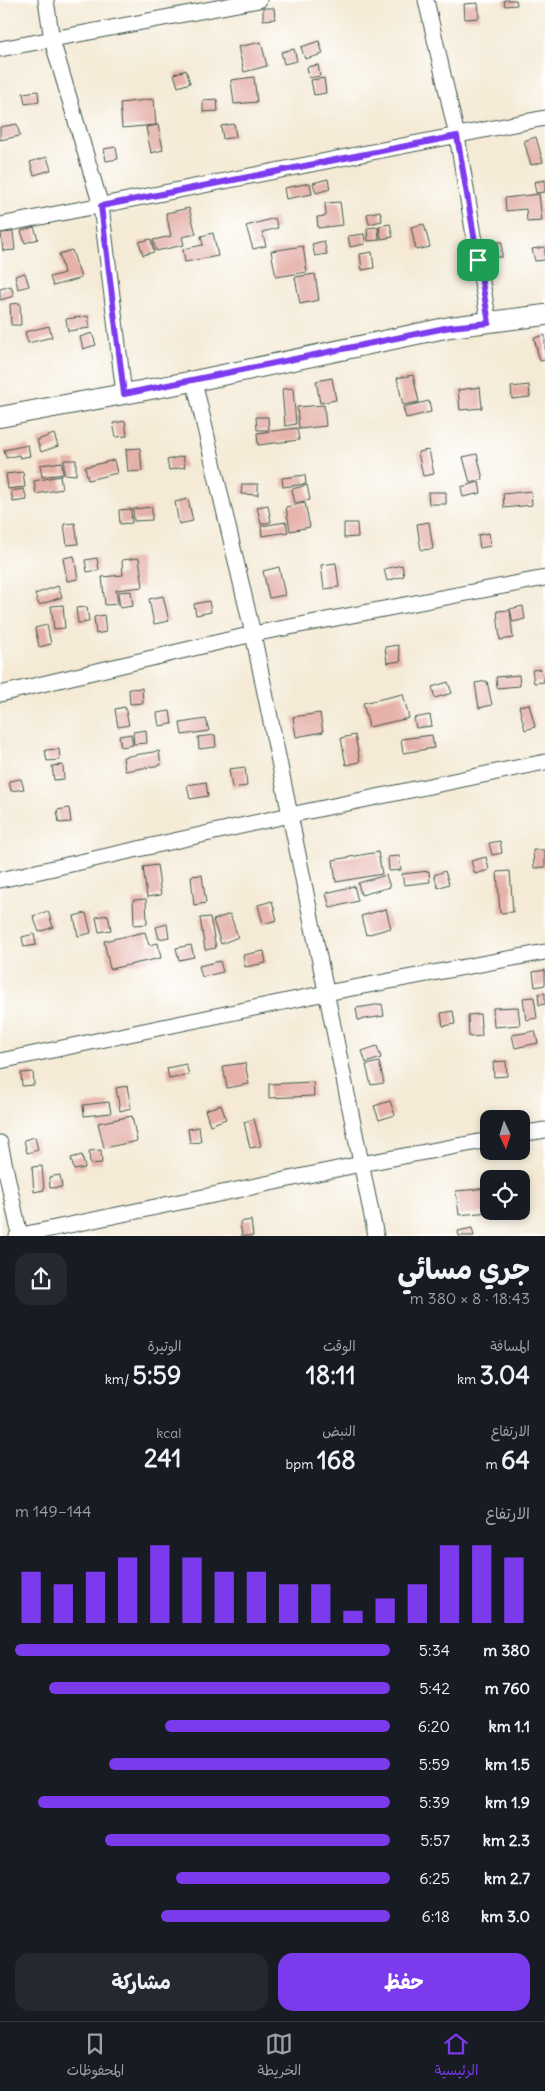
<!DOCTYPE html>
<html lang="ar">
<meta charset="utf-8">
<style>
:root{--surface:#171b24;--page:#242831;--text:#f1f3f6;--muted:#9ea1a6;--line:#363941;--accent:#7c3aed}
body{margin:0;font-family:Delius,"Playpen Sans Arabic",sans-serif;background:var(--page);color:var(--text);direction:rtl;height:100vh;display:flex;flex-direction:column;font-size:19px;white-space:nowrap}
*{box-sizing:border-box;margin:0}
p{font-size:16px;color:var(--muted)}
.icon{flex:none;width:28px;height:28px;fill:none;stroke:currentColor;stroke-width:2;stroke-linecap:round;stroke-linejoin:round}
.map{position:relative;height:1236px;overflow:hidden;direction:ltr}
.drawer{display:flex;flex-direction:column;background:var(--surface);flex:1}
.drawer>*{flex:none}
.needle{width:32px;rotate:176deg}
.fabs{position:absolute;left:480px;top:1110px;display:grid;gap:10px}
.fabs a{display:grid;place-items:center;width:50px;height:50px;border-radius:10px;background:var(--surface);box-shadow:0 2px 8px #0003;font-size:25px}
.pin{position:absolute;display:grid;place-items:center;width:42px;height:42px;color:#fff;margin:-21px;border-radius:10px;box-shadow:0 2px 8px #0006}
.round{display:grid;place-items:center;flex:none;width:52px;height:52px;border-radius:15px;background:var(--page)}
.summary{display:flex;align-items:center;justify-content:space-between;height:85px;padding:0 15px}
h1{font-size:28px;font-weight:700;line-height:38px}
.stats{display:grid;grid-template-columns:repeat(3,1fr);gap:8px;height:85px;padding:5px 15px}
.stats div{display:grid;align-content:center}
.stats b{font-size:25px;font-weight:700}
.stats small{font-size:14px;font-weight:400}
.stats p{font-size:14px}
.chart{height:140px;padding:10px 15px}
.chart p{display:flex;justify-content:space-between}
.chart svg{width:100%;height:90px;margin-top:5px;stroke:var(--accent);stroke-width:6}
.button{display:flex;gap:10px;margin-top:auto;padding:10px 15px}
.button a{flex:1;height:58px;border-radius:15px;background:var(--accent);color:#fff;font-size:20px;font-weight:700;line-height:58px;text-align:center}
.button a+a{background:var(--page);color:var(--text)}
ul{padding:0 15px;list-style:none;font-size:16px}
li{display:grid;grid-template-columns:80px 60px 1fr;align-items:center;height:38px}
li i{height:12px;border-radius:6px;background:var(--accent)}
.dock{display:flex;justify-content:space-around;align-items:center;height:70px;border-top:1px solid var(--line);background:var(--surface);font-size:14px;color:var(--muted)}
.dock a{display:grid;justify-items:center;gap:2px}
.dock .current{color:var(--accent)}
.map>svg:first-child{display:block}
.building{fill:#e5b1a9}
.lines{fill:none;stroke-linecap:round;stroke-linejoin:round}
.minor-casing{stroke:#3f574c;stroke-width:17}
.tertiary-casing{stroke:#3f574c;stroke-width:22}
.minor{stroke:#fff;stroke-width:15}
.tertiary{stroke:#fff;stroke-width:20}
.route-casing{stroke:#fff;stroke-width:10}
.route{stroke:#7c3aed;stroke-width:6}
</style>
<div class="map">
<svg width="545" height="1236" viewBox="0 0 545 1236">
<rect width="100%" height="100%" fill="#fff"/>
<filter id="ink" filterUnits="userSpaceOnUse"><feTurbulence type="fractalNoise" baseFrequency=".02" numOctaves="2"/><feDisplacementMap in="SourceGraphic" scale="10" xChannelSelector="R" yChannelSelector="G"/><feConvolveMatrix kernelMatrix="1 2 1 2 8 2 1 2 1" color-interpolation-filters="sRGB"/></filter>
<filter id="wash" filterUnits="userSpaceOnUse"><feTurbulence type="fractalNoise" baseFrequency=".0096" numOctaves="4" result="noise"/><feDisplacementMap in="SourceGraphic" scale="20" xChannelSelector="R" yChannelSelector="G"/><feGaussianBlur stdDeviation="1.12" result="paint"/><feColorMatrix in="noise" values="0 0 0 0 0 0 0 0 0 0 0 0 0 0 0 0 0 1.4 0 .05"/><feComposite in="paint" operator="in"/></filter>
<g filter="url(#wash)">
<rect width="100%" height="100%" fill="#f4ead5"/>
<g id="blocks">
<path class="building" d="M504 0H516L517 5 505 6Z
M478 3 479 18 465 19 464 4Z
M263 8H274L275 19 263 20Z
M319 41 323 54 305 59 301 47Z
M261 42 267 66 244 72 238 47Z
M294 49 297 61 284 64 281 52Z
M318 65 320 76 309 78 307 67Z
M186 70 190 83 178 87 174 74Z
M254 77 257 102 234 104 231 80Z
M324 78 326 93 314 95 311 80Z
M38 91 39 102 25 104 23 93Z
M154 99 156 125 122 128 120 103Z
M217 99 218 111 203 112V100Z
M17 124 20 136 0 140V127Z
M234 124 236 137 223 139 221 126Z
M158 125 163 150 151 153 146 127Z
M536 137 543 162 531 165 524 141Z
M116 147 118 159 106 161 104 149Z
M47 157 51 170 34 175 30 162Z
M328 179 330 189 316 193 313 183Z
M545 180V192L536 193 534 182Z
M310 183 312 194 286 199 284 188Z
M539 194 542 221 527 222 526 209 506 211 505 198Z
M340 202 343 225 318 228 317 217 326 216 325 203Z
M189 208 196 234 182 237 184 245 156 251 153 240 171 236 166 213Z
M380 211 382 221 369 224 367 214Z
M275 218 278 228 262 232 266 246 253 249 246 226Z
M390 224 393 237 381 239 379 226Z
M424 224 430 247 416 250 411 227Z
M34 227 38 239 25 243 21 231Z
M378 227 379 240 368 241 367 228Z
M13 232 15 250 3 251 1 233Z
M213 233 218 256 185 262 183 249 203 245 201 236Z
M364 234 365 244 350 247 348 236Z
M151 239 154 252 143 255 139 242Z
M324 241 327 254 315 256 312 244Z
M489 242H502V257H489Z
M303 246 307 272 276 277 271 251Z
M545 247V260L535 261 532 249Z
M72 250 81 278 53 286 50 277 64 273 59 254Z
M372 252 374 268 362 270 360 254Z
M25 273 29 286 18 289 15 276Z
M315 274 319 300 300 304 295 277Z
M11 286 14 296 0 300V289Z
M20 303 21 325H11L10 304Z
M88 316 90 328 68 331 66 319Z
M49 326 52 337 28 343 25 332Z
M92 333 96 345 83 349 80 337Z
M545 335V360L540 361 534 338Z
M413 375 419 402 403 405 397 378Z
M332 378 336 400 320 403 316 381Z
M529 385 530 397 512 399 511 387Z
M480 387 482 408 460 410 458 390Z
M293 388 296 424 285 426 282 389Z
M429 401 431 412 406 418 403 407Z
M324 405 326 426 299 429 297 407Z
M256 417H268L269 430H257Z
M125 421 127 436 116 437 113 423Z
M297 428 299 440 258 445 257 433Z
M54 434 58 446 41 452 37 440Z
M28 445 30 456 20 458 19 455 6 458 4 450Z
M140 448 142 471 128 472 126 449Z
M429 450 434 474 423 476 418 452Z
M477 454 483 479 470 483 463 457Z
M183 456 185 467 169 470 167 460Z
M64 460H76V475L64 474Z
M114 460 117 473 88 480 85 467Z
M62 462 63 474 42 477 40 465Z
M23 472 25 487 8 489 6 474Z
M305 475 306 484 283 487 282 478Z
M60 476 62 489 36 494 34 481Z
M479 482 481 493 463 497 461 487Z
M242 484H258V495L241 494Z
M307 485 310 500 295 503 292 489Z
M24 489 27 500 13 502 11 491Z
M531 491 532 505 504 508 503 494Z
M428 492H446V504H429Z
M188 499 193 521 179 524 175 502Z
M305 503 310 527 290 531 286 507Z
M268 505 271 522 261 524 257 507Z
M152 507V520L134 521 133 509Z
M131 509 132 523 120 524 119 510Z
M286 522 288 532 262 536 261 526Z
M429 522 433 549 421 550 417 524Z
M75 523 78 544 67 545 64 524Z
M344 523H357L358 537 344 538Z
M489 533 491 546 480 548 478 535Z
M74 556 78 579 67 581 63 558Z
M97 558 99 570 87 572 85 560Z
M139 558 143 587 116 590 118 604 105 605 102 577 123 575 122 560Z
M336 563 339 587 324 589 321 565Z
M402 565 404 576 387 581 384 569Z
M279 567 285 595 269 598 263 571Z
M58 586 62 597 39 605 35 594Z
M131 591 133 606 120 608 118 592Z
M163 596 169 621 154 624 149 599Z
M209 601 211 612 196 615 194 604Z
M63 605 65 628 54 629 51 606Z
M523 606 525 619 513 622 510 609Z
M87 607 89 622 78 623 76 608Z
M510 610 513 638 500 640 497 611Z
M104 615 106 632 96 634 94 617Z
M47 625 51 644 39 647 35 628Z
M398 645 401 661 387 663 385 647Z
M541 669 544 682 534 683 532 670Z
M519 675 520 686 497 688 496 677Z
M487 681 492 705 479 708 475 683Z
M448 682 452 693 435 698 432 687Z
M142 688 143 703 130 704 129 689Z
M403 694 409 718 369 727 363 703Z
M529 704 535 727 525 730 519 706Z
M125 707 129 725 118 727 115 709Z
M170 711 172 724 159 726 157 713Z
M320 713 323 732 296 737 293 717Z
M430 715 432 726 416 728 414 718Z
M206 719 209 731 182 735 180 723Z
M146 730 147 743 134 744 133 732Z
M131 734 133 745 121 747 119 736Z
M215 735 216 747 199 749 198 737Z
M355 735 360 762 346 765 341 738Z
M432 735 434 748 403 753 401 739Z
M59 749 60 760 47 761 45 750Z
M159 751 161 765 125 771 123 757Z
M63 765 64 779 54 780 52 766Z
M245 767 247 786 232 788 229 769Z
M21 779 24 789 11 791 9 781Z
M206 782 208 796 190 799 187 785Z
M69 808 71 822 59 823 57 810Z
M500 841 502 853 492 855 489 843Z
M533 850H545V867L534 868Z
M378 852 382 874 336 882 333 860Z
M399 856 401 870 389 871 388 857Z
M486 857 489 870 475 874 471 861Z
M157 865 161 895 147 897 143 867Z
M429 871 430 882 404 885 402 874Z
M445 871 449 884 438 888 434 875Z
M510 871 513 912 500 913 497 872Z
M202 875 206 903 194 905 191 876Z
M386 875 390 887 361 895 358 883Z
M354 886 358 901 330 908 326 893Z
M146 899 147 924 134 925 133 900Z
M272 901 277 920 263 924 258 905Z
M386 909 391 928 366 935 361 916Z
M48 911 53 927 39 932 33 916Z
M86 913 91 933 78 936 74 916Z
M230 914 238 937 221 944 213 920Z
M108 915 111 930 99 932 96 917Z
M210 917 216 948 205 950 200 918Z
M167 924 169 937 159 939 156 927Z
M145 932 149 945 158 943 161 958 110 969 104 941Z
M34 934 36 945 24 947 22 937Z
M191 945 194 957 179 960 176 948Z
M264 951 266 963 245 967 243 955Z
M220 961 223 972 202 977 199 966Z
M545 970V985L535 987 533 972Z
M545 993V1004L539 1005 538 994Z
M534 997 537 1018 526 1020 523 998Z
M382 1004 384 1016 358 1020 356 1008Z
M518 1007 520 1025 494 1027 493 1008Z
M453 1011 455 1024 443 1026 441 1013Z
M480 1014 482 1036 469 1037 468 1015Z
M535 1031 538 1043 515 1048 512 1035Z
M377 1046 381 1058 366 1063 362 1051Z
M506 1061 507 1076 494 1077 493 1062Z
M379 1062 384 1083 371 1085 366 1065Z
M245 1063 249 1084 227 1088 223 1066Z
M186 1064 189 1075 169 1079 167 1068Z
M33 1072 34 1085 22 1086 21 1073Z
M313 1082 314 1096 269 1098V1084Z
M127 1086 131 1108 120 1111 116 1088Z
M390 1101 395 1115 379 1120 374 1106Z
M109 1102 111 1113 84 1116 83 1105Z
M221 1105 226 1119 210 1125 205 1110Z
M132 1116 137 1141 104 1148 98 1123Z
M254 1119 261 1146 250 1148 244 1122Z
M199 1127 201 1142 190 1143 188 1129Z
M35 1137 38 1150 27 1153 24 1140Z
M101 1150 102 1163 90 1164 89 1151Z
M82 1155 85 1168 74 1170 71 1158Z
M42 1166 44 1190 34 1192 32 1167Z
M60 1175 62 1187 50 1188 49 1177Z
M489 1188V1212L459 1215 456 1191Z
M251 1220 253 1236H242L240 1222Z
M472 1228 474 1236H459L458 1231Z"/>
</g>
</g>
<g filter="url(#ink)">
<use href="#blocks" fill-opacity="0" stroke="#3f574c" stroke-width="1"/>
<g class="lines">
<g class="minor-casing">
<path id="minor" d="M46 0 52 40 101 206 124 394
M426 0 457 136 489 323
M0 49 259 0
M0 225 545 118
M194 381 253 634 376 1236
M0 694 253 634 545 578
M0 880 290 815 545 762
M0 1061 326 993 545 952
M521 1134 545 1130
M0 1143 20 1236
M17 1236 361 1164 489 1140"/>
</g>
<g class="tertiary-casing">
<path id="tertiary" d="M0 417 194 381 450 327 545 315"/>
</g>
<use href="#minor" class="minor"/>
<use href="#tertiary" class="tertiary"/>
</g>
</g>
<g class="lines" filter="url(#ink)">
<g class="route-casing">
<path id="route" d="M457 136 489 323 450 327 124 394 101 206Z"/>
</g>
<use href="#route" class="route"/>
</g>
</svg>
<div class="fabs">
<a><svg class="needle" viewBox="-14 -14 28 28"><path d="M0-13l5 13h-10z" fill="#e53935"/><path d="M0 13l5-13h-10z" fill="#9ea1a6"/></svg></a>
<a><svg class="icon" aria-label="locate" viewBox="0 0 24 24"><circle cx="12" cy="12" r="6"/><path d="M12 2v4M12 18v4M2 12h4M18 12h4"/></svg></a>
</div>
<div class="pin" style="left:478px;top:260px;background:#1e9e55"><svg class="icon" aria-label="arrive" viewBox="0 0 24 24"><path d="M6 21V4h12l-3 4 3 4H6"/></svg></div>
</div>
<section class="drawer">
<div class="summary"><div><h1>جري مسائي</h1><p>18:43 · 8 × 380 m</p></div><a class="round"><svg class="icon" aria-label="share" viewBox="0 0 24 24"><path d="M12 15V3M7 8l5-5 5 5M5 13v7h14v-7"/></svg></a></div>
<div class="stats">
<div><p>المسافة</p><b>3.04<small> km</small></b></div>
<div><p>الوقت</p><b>18:11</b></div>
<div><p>الوتيرة</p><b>5:59<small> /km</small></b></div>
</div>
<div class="stats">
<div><p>الارتفاع</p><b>64<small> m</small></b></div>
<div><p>النبض</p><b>168<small> bpm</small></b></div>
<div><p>kcal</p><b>241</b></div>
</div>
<div class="chart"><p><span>الارتفاع</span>144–149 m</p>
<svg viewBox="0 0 160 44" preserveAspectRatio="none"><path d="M5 44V19M15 44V25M25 44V19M35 44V12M45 44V6M55 44V12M65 44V19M75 44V19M85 44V25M95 44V25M105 44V38M115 44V32M125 44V25M135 44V6M145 44V6M155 44V12"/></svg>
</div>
<ul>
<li><b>380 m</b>5:34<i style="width:100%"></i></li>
<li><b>760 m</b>5:42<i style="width:91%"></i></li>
<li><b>1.1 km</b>6:20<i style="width:60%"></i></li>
<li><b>1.5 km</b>5:59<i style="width:75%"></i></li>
<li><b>1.9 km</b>5:39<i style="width:94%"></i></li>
<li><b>2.3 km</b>5:57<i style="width:76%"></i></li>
<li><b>2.7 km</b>6:25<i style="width:57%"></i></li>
<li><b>3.0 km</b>6:18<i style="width:61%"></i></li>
</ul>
<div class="button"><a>حفظ</a><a>مشاركة</a></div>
</section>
<nav class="dock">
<a class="current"><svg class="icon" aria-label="home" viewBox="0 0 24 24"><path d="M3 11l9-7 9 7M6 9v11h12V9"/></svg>الرئيسية</a>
<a><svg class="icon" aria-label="map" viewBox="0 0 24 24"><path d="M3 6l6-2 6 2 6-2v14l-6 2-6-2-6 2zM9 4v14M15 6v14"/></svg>الخريطة</a>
<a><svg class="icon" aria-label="saved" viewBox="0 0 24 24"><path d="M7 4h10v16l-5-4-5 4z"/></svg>المحفوظات</a>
</nav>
